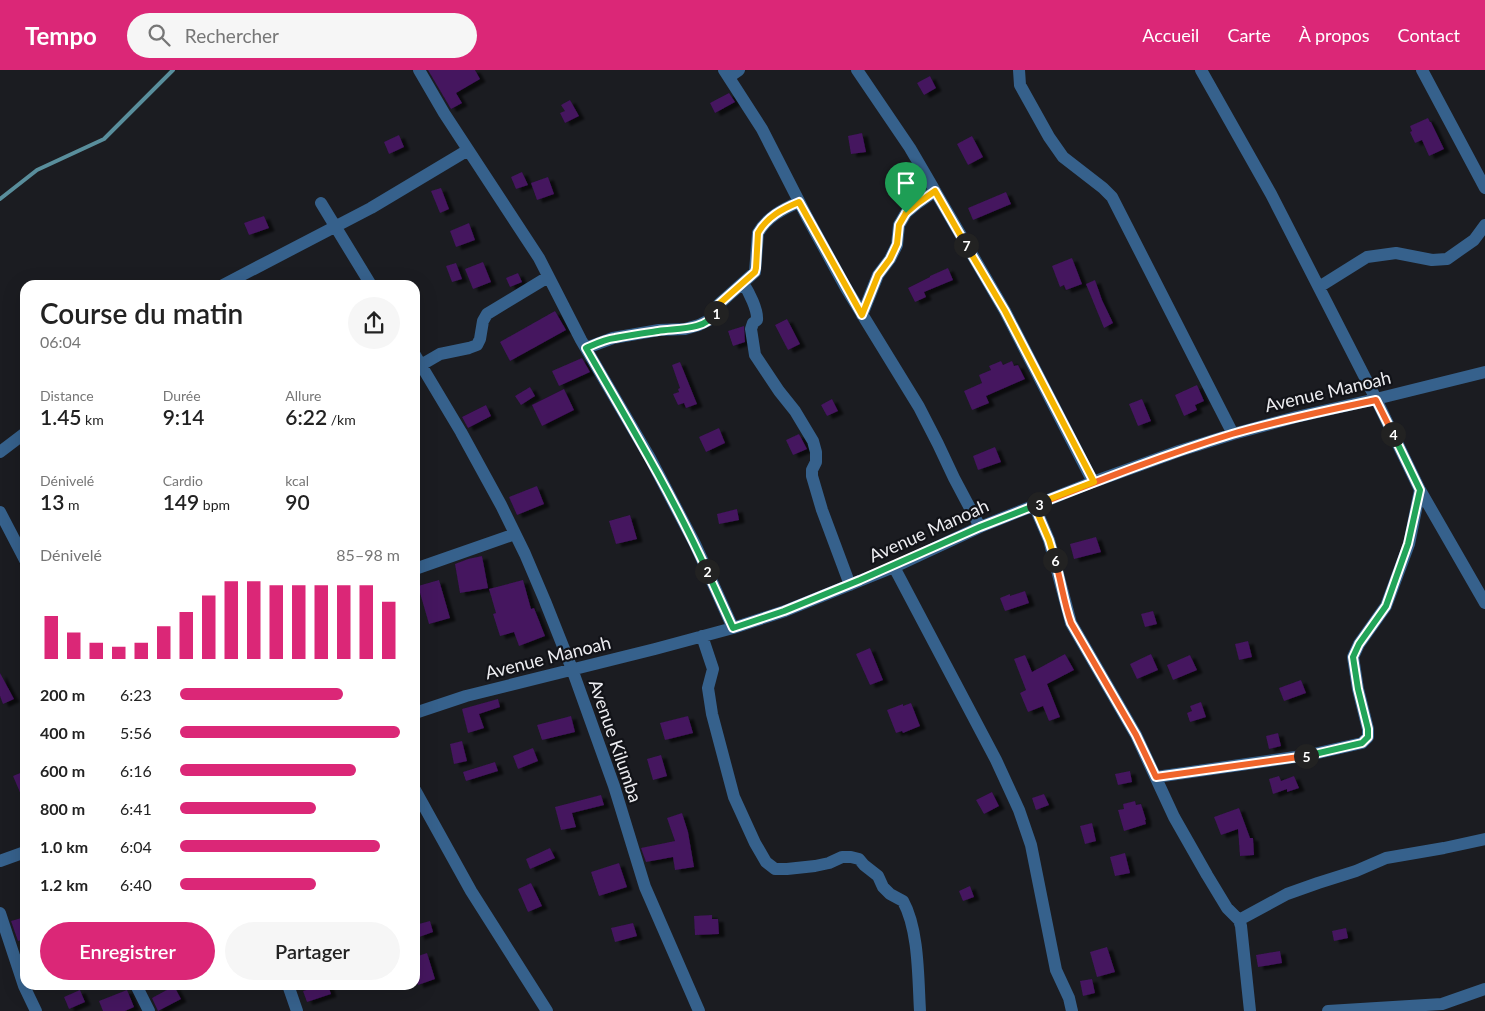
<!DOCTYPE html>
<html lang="fr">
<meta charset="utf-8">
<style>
:root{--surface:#fff;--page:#f6f6f6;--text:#222;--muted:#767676;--accent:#db2777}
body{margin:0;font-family:Lato,sans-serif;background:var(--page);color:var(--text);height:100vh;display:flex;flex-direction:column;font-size:19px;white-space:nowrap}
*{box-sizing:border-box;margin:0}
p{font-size:16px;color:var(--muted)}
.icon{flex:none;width:28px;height:28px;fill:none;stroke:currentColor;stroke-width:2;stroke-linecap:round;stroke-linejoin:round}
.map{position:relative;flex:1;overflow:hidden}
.side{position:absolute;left:20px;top:210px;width:400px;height:710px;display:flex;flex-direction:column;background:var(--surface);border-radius:15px;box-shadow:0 5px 20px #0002}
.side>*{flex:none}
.pin{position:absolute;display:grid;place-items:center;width:42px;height:42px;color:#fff;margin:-51px -21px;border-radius:50% 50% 50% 0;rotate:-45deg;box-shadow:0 0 5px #0007}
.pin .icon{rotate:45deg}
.km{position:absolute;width:25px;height:25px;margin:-12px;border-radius:50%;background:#222;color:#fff;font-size:14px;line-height:25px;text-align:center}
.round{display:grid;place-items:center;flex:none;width:52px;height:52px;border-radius:26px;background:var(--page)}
.head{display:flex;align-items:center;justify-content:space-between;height:85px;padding:0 20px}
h1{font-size:28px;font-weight:600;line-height:38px}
.figures{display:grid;grid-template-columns:repeat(3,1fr);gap:8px;height:85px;padding:5px 20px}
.figures div{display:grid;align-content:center}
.figures b{font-size:21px;font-weight:600}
.figures small{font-size:14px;font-weight:400}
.figures p{font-size:14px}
.chart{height:140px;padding:10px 20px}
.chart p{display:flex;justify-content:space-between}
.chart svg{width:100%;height:90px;margin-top:5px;stroke:var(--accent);stroke-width:6}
.cta{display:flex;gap:10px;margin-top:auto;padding:10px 20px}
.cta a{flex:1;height:58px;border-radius:30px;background:var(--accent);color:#fff;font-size:20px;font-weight:600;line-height:58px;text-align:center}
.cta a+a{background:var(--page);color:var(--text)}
ul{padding:0 20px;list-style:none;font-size:16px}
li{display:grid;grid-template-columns:80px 60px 1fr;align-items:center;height:38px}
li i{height:12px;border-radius:6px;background:var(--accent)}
header{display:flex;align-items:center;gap:30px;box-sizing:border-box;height:70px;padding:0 25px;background:var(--accent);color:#fff}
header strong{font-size:24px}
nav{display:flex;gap:28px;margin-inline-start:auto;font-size:18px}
.search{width:350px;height:45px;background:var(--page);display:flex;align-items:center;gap:12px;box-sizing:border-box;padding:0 18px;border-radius:28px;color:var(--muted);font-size:19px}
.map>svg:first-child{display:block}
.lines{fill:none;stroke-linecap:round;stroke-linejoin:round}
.stream{stroke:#598e9c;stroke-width:4}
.building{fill:#44145f;filter:url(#shadow)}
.minor{stroke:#36618c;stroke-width:12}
.split-1-casing{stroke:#fff;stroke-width:10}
.split-2-casing{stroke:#fff;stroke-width:10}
.split-3-casing{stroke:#fff;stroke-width:10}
.split-4-casing{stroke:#fff;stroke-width:10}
.split-5-casing{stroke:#fff;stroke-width:10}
.split-6-casing{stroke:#fff;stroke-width:10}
.split-7-casing{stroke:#fff;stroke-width:10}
.split-8-casing{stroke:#fff;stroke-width:10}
.split-1{stroke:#f5b400;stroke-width:6}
.split-2{stroke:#22a559;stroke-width:6}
.split-3{stroke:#22a559;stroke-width:6}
.split-4{stroke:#f0652b;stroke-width:6}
.split-5{stroke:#22a559;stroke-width:6}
.split-6{stroke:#f0652b;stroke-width:6}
.split-7{stroke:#f5b400;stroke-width:6}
.split-8{stroke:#f5b400;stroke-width:6}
.labels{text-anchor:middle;stroke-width:4.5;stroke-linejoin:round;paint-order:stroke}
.street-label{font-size:18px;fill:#ededf1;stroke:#121318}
</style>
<header>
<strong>Tempo</strong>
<div class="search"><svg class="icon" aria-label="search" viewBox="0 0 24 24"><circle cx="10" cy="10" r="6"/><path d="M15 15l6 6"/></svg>Rechercher</div>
<nav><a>Accueil</a><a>Carte</a><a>À propos</a><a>Contact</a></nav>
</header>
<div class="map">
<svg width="1485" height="941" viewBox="0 0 1485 941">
<defs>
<filter id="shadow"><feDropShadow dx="5.5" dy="3" stdDeviation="1" flood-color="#0009"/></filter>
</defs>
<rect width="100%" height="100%" fill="#1b1c21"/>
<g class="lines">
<path class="stream" d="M0 129 37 100 104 69 173 0"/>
</g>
<path class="building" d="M428 0H475L480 9 456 23 462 33 451 39Z
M930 6 936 18 924 25 917 13Z
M729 23 735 32 715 43 710 33Z
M570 30 579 46 565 53 560 43 565 41 561 35Z
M1428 48 1430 52H1431L1444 79 1429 86 1422 70 1415 73 1410 62 1412 61 1410 56Z
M862 63 866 82 851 84 848 66Z
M399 65 404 77 389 84 384 72Z
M972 66 983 87 968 95 957 74Z
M522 102 528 115 516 119 511 107Z
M548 107 554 124 537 130 531 113Z
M441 118 449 139 440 143 431 121Z
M1006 122 1011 134 973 150 968 138Z
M264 146 269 158 249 165 244 153Z
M469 153 475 170 456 177 450 161Z
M1072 188 1082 214 1066 220 1064 215 1060 217 1052 196Z
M483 192 491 212 473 219 465 199Z
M456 193 462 209 452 212 446 196Z
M948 198 953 210 924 222 926 227 915 232 908 218 930 207V206Z
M518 203 522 212 510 217 506 208Z
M1095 210 1102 230 1113 253 1104 258 1086 214Z
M555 241 566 260 510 291 500 272Z
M787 249 800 274 788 280 775 255Z
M744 256 745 272 733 276 728 261Z
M582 288 590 302 559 316 552 301Z
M1001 291 1003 295 1012 291 1014 296 1018 295 1025 309 986 326 989 333 972 340 964 321 982 313 979 305 991 300 989 296Z
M680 292 697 334 686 338 684 333 678 335 673 324 679 322 678 319 680 318 672 295Z
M1197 315 1204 331 1195 335 1197 340 1184 346 1175 325Z
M530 317 535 326 521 335 515 326Z
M564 319 574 340 542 356 532 335Z
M832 329 838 341 827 346 821 335Z
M1142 329 1151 351 1138 356 1129 334Z
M486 335 491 346 468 358 462 347Z
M719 358 725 373 706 382 699 367Z
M799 364 807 379 793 385 786 370Z
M995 377 1001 392 978 400 973 386Z
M537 416 544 434 517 445 509 427Z
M737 439 739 450 719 454 717 444Z
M630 445 637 469 616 474 609 451Z
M1096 467 1101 482 1074 489 1070 474Z
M482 486 488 518 460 523 455 494 468 489Z
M439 510 450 548 429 554 418 516Z
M523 510 531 539 534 538 545 566 519 576 514 562 500 566 493 544 496 543 489 519Z
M1025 521 1029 533 1005 541 1000 528 1010 524V526Z
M1153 541 1157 554 1145 557 1141 544Z
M1248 571 1252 587 1239 590 1235 574Z
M870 578 883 610 870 615 856 584Z
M1065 584 1074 600 1047 614 1060 647 1049 651 1043 636 1028 642 1020 623 1026 620 1014 589 1025 585 1032 602Z
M1151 584 1158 600 1137 609 1130 594Z
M1190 585 1197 600 1173 610 1167 595Z
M0 603 14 629 3 634 0 626Z
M1301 610 1306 623 1284 631 1279 618Z
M498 629 500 637 479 644 484 658 468 663 462 639Z
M1201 632 1206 647 1190 652 1187 643 1192 641 1190 636Z
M911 633 920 656 903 663 902 661 896 663 887 640 903 634V636Z
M571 646 575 662 542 670 537 655Z
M688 646 693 663 665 670 660 653Z
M1278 663 1281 676 1269 679 1266 666Z
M462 671 467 691 454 694 450 674Z
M533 678 538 691 518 699 513 686Z
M661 685 667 706 653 710 647 689Z
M495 692 498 701 466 711 463 702Z
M25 701V734L13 706Z
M1130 701 1132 712 1118 715 1115 704Z
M1279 706 1281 711 1294 706 1299 718 1287 722V719L1273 724 1269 709Z
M992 722 999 736 984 744 976 730Z
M1044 724 1049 735 1036 740 1032 728Z
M601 725 604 735 572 743 576 757 561 760 555 737Z
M1135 731 1136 735 1141 734 1146 750H1145L1146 754 1124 761 1118 740 1124 739 1123 734Z
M1239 738 1250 768H1253L1254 785 1240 786 1238 759 1221 765 1214 747Z
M682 743 688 762 694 797 675 800 673 787 646 792 641 778 675 771 667 748Z
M1092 753 1096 771 1085 774 1080 756Z
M550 778 555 788 530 799 526 789Z
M1125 783 1130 803 1115 806 1110 787Z
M619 793 627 817 599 826 591 802Z
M531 813 542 836 528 842 518 819Z
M970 816 974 827 963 831 959 821Z
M712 845V849H718L719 864 695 865 694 846Z
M25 847V869L18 871 11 851Z
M430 851 433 862 419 867 415 855Z
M633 853 637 866 615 872 611 858Z
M1346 858 1348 868 1334 871 1332 861Z
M1107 877 1115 902 1097 907 1090 882Z
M1280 881 1282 893 1258 897 1256 885Z
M427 883 435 909 418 915 415 906V887Z
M1092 909 1095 923 1083 926 1080 911Z
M323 915H328L331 924 307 932 303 921Z
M174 916 181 929 158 941 152 928Z
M80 920 85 932 69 939 64 927Z
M127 920 134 937 125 941H103L99 931Z"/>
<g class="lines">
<path class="minor" d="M419 0 444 43 539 188 581 270 650 388 695 474 733 558
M724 0 762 59 807 147 846 218 919 337 938 374 954 408 980 457
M857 0 910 78 1005 241 1093 412
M1019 0 1020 15 1049 67 1063 87 1103 118 1112 127 1233 364
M1201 0 1271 124 1376 329 1420 420 1485 533
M1422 0 1485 118
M729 7 739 0
M321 133 371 215
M743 213C749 222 758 240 757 250L753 253 751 259 755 285 779 321 795 341 813 371 816 382V392L812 400V406L822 440 850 515
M223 215 371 138 468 80
M1319 217 1367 187 1396 183 1432 190 1447 189 1474 170 1485 155
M862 245 878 205 890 189 897 175 899 155 906 143 918 133 935 121
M586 278 613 268 659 260 685 259 699 255 713 248 716 244V238L719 234 755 202 758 163C767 147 783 139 799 132
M415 285 461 362 501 435 525 484 545 531 572 599 614 716 645 817 699 941
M421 295 440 284 469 278 477 275 480 269 483 251 487 244 548 207
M0 382 25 363
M1034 435 1049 470 1071 553 1136 665 1174 747 1207 805 1227 838 1239 850 1241 856 1250 941
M0 442 25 490
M894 497 996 690 1019 740 1031 775 1056 900 1069 928 1072 941
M415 499 515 464
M702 566 713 599 708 618 712 644 734 727 755 773 766 792 775 799H787L815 796 829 793 842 787H851L859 789 864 795 878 806 883 817 890 824 903 831C919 860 918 908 920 941
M415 643 466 626 655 579 733 558 785 541 894 497 980 457 1093 412 1179 381 1233 364 1296 347 1376 329 1485 302
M1156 707 1309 685 1362 673 1368 667V659L1358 619 1353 587 1359 574 1386 536 1409 474 1420 420
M415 720 471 821 547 941
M0 791 25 782
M0 843 24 916 36 941
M1239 850 1287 824 1318 813 1356 801 1386 788 1444 778 1485 769
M136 915 149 941
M288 915 297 941
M1328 941 1442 934 1485 919"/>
</g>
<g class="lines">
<g class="split-1-casing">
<path id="split-1" d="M716 243V238L719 234 755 202 756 198 758 163C767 147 782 139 799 132L862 245 878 205 890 189 897 174 899 155 906 143"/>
</g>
<g class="split-2-casing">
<path id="split-2" d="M707 501C672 424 628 351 586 278 595 274 605 269 615 268 629 265 644 263 658 261 677 258 704 261 716 243"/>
</g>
<g class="split-3-casing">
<path id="split-3" d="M707 501 733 558 784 541 860 510 980 457 1039 434"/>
</g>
<g class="split-4-casing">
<path id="split-4" d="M1039 434C1103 409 1167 384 1232 364 1280 350 1328 340 1376 330L1393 364"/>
</g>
<g class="split-5-casing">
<path id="split-5" d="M1306 686 1362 673 1368 667V659L1358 619 1353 587 1359 574 1386 536 1408 474 1420 420 1393 364"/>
</g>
<g class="split-6-casing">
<path id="split-6" d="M1055 490C1061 511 1064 533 1071 553L1136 665 1156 707 1306 686"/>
</g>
<g class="split-7-casing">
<path id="split-7" d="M966 175 1005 241 1094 412 1034 435 1049 470 1055 490"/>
</g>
<g class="split-8-casing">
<path id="split-8" d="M906 143 918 133 935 121 966 175"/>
</g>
<use href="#split-1" class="split-1"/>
<use href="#split-2" class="split-2"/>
<use href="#split-3" class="split-3"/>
<use href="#split-4" class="split-4"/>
<use href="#split-5" class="split-5"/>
<use href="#split-6" class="split-6"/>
<use href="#split-7" class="split-7"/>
<use href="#split-8" class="split-8"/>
</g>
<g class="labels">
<g class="street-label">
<text transform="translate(1328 322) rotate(-13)" y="6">Avenue Manoah</text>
<text transform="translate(929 461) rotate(-24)" y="6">Avenue Manoah</text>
<text transform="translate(548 588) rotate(-14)" y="6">Avenue Manoah</text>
<text transform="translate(615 671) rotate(71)" y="6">Avenue Kilumba</text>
</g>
</g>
</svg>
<div class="pin" style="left:906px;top:143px;background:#1e9e55"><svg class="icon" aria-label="arrive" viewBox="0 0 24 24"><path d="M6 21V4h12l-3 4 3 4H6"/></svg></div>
<b class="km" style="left:716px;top:243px">1</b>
<b class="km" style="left:707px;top:501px">2</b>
<b class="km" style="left:1039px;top:434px">3</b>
<b class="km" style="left:1393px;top:364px">4</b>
<b class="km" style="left:1306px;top:686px">5</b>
<b class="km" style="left:1055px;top:490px">6</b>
<b class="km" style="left:966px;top:175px">7</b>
<section class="side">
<div class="head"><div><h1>Course du matin</h1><p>06:04</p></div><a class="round"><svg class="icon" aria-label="share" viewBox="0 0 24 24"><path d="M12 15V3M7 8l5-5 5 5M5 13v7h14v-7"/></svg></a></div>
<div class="figures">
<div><p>Distance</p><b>1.45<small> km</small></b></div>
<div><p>Durée</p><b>9:14</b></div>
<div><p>Allure</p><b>6:22<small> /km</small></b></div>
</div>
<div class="figures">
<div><p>Dénivelé</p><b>13<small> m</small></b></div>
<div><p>Cardio</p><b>149<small> bpm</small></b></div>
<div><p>kcal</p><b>90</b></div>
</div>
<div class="chart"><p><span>Dénivelé</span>85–98 m</p>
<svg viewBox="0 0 160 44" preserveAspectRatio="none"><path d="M5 44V23M15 44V31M25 44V36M35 44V38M45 44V36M55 44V28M65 44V21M75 44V13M85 44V6M95 44V6M105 44V8M115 44V8M125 44V8M135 44V8M145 44V8M155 44V16"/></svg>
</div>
<ul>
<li><b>200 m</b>6:23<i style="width:74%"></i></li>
<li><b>400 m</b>5:56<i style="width:100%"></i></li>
<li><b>600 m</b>6:16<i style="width:80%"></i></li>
<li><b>800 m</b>6:41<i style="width:62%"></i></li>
<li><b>1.0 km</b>6:04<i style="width:91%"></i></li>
<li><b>1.2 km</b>6:40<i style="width:62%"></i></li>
</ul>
<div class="cta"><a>Enregistrer</a><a>Partager</a></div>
</section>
</div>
